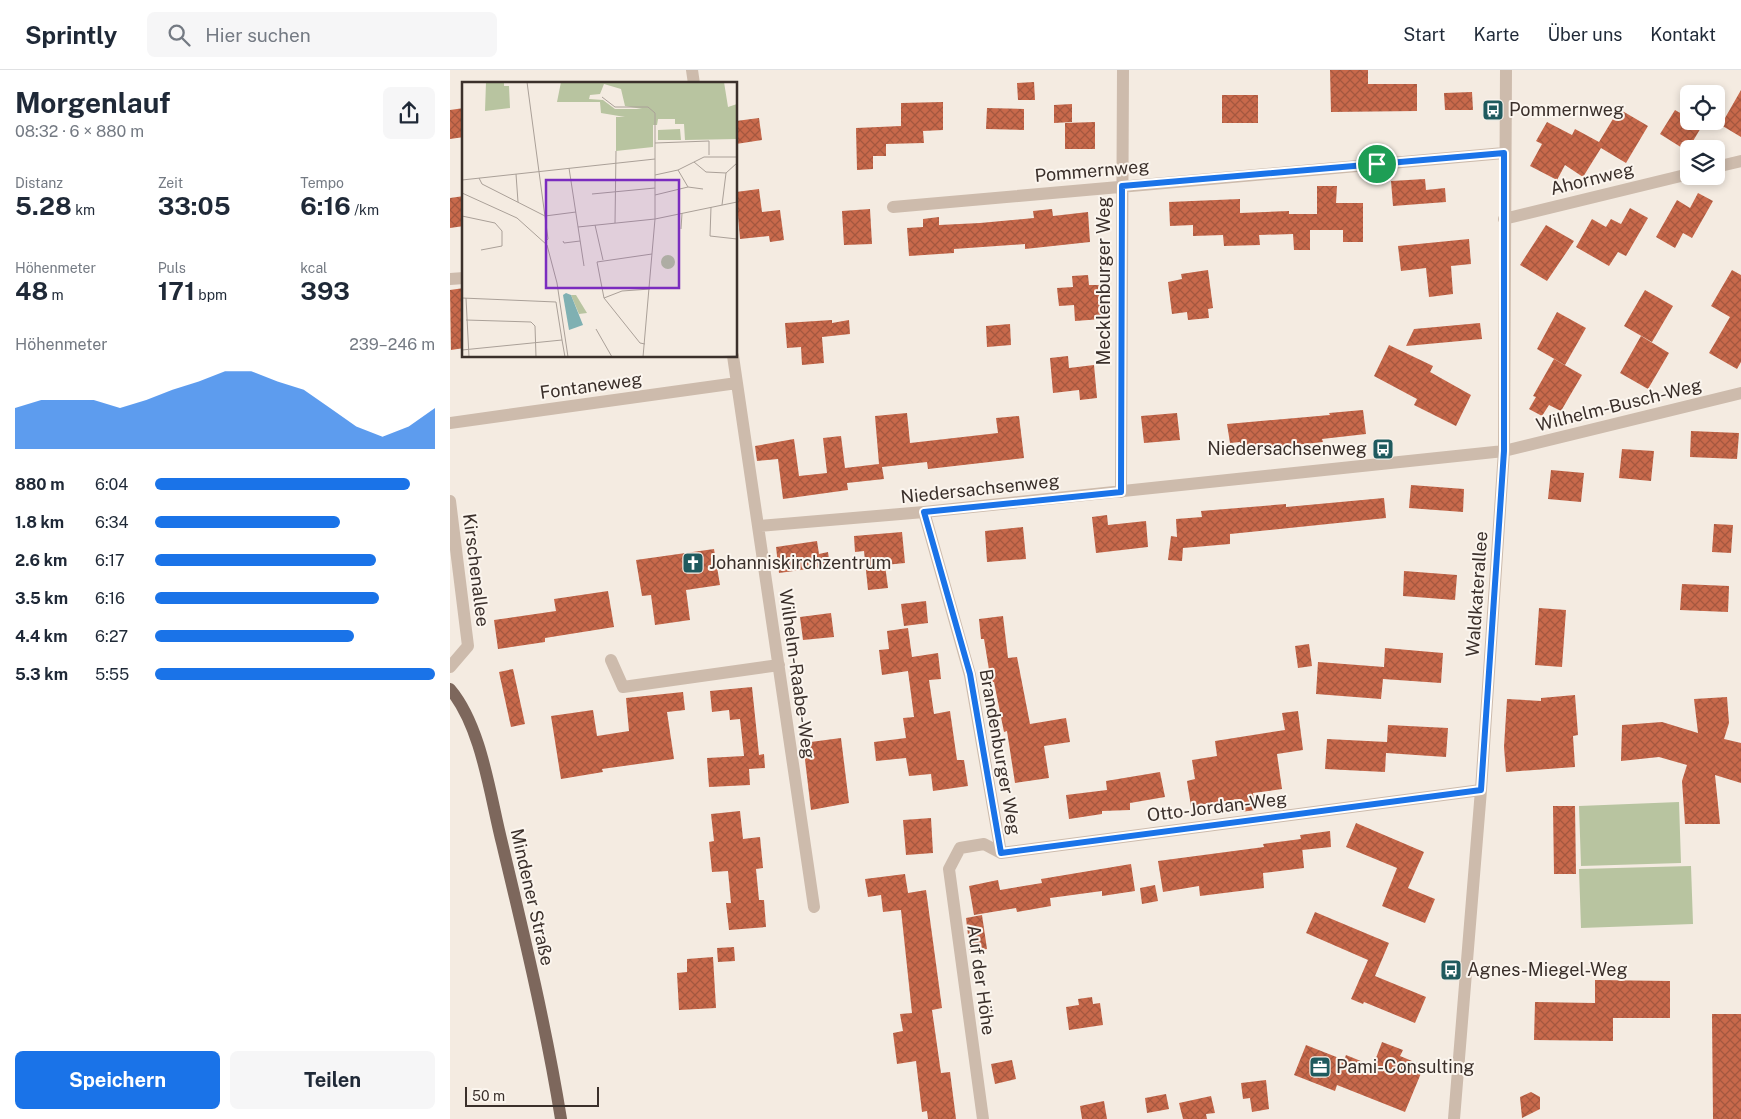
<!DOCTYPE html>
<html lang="de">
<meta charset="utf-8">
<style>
:root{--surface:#fff;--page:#f6f6f7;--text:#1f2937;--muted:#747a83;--line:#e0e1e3;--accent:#1a73e8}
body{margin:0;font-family:"Public Sans",sans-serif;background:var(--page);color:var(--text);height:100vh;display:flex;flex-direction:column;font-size:19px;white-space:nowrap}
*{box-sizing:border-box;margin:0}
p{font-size:16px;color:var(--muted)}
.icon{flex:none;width:28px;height:28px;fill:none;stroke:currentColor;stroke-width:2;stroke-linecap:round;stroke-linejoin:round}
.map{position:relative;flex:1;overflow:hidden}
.drawer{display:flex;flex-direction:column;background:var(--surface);width:450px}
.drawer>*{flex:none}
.buttons{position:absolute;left:1230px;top:15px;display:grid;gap:10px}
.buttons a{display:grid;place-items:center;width:45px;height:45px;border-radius:8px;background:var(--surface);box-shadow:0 2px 8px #0003;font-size:25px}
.scale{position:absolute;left:15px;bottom:12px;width:134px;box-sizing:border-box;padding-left:5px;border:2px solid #3b302b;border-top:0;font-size:14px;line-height:18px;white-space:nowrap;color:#3b302b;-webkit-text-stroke:4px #fbf5ee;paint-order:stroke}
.pin{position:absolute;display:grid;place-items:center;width:42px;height:42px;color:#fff;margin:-21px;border:2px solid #fff;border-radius:50%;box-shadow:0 1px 5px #0007}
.round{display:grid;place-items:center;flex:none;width:52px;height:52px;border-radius:8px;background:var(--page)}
.head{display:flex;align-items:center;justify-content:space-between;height:85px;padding:0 15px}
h1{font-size:28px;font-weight:700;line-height:38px}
.stats{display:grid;grid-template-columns:repeat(3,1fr);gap:8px;height:85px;padding:5px 15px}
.stats div{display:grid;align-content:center}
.stats b{font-size:25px;font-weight:700}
.stats small{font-size:14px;font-weight:400}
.stats p{font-size:14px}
.chart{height:140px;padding:10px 15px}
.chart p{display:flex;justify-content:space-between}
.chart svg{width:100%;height:90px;margin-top:5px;fill:var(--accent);opacity:.7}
.action{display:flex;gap:10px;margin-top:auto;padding:10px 15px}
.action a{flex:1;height:58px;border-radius:8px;background:var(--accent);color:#fff;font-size:20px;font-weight:700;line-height:58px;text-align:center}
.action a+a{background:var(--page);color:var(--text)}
ul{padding:0 15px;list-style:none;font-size:16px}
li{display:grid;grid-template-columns:80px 60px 1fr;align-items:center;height:38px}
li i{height:12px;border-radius:6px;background:var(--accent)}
header{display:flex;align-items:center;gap:30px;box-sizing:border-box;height:70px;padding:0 25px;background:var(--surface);border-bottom:1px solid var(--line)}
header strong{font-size:24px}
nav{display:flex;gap:28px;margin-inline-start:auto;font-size:18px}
.search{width:350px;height:45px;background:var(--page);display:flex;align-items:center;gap:12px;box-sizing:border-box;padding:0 18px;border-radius:8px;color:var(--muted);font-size:19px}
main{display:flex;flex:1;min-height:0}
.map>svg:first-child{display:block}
.pitch{fill:#b8c4a0}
.building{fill:url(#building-cross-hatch)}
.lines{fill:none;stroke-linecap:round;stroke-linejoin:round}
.minor{stroke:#cdbbac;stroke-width:12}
.major{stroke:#7d675c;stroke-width:12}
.route-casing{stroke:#fff;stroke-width:10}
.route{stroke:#1a73e8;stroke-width:6}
.labels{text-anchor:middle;stroke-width:4;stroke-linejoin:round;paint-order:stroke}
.poi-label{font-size:18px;fill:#3b302b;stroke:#fbf5ee;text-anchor:start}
.street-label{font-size:18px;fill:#3b302b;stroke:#fbf5ee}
.inset-road{fill:none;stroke:#aaa098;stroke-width:1}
.view{fill:#7b2cbf;fill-opacity:0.15;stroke:#7b2cbf;stroke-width:2.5}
.inset-edge{fill:none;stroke:#3b302b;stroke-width:2.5}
</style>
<header>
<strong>Sprintly</strong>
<div class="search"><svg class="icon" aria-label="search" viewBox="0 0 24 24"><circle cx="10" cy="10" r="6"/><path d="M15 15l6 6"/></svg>Hier suchen</div>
<nav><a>Start</a><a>Karte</a><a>Über uns</a><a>Kontakt</a></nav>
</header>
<main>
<section class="drawer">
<div class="head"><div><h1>Morgenlauf</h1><p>08:32 · 6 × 880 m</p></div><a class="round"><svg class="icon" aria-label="share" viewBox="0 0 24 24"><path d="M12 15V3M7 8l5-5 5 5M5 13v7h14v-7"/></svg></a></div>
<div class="stats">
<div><p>Distanz</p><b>5.28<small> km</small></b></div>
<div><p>Zeit</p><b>33:05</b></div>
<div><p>Tempo</p><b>6:16<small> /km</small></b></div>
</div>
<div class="stats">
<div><p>Höhenmeter</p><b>48<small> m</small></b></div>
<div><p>Puls</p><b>171<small> bpm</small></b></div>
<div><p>kcal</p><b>393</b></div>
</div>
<div class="chart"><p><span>Höhenmeter</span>239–246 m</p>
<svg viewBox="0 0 160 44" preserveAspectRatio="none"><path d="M0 44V24L10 20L20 20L30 20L40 24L50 20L60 15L70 11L80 6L90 6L100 11L110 15L120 24L130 33L140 38L150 33L160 24V44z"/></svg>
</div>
<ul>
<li><b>880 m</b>6:04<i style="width:91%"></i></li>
<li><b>1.8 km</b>6:34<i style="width:66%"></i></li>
<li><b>2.6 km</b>6:17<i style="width:79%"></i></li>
<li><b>3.5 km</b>6:16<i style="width:80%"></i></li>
<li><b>4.4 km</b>6:27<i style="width:71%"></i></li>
<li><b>5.3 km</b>5:55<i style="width:100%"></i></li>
</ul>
<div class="action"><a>Speichern</a><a>Teilen</a></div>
</section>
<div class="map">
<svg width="1291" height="1049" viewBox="0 0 1291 1049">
<defs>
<pattern id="building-cross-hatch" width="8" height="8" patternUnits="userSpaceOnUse" patternTransform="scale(1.25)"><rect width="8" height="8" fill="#c8694b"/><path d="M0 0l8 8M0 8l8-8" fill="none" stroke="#a4573f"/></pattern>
</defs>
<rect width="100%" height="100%" fill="#f4ebe1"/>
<path class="pitch" d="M1229 732 1231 793 1131 796 1129 736Z
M1241 796 1243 854 1131 858 1129 799Z"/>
<path class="building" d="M880 0H918V14H967V41L881 42Z
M584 12 585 30H568L567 13Z
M1291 20V67L1271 55Z
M1022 22 1023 40H995L994 23Z
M772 25H808V53H772Z
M493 32V60L473 61 474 73 436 74V86H423V99L407 100 406 58 451 56V33Z
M622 34V52L604 53V35Z
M14 38V67L0 69V40Z
M537 38 574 39V60L536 59Z
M1169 39 1198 56 1176 93 1151 78 1133 107 1115 95 1107 110 1080 96 1092 74 1086 71 1097 52 1122 65 1125 59 1149 72Z
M1225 40 1239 48V51L1252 56 1237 81 1210 64Z
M309 48 312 70 286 74V51Z
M645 52V79H615V53Z
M975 109 976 120 995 118 996 132 943 136 941 111Z
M867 116H887L886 133H913V172H893V160H860V180H844L843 164 809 165 810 175 774 176 773 165 743 166V155L720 156 719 132 790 129V143L839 141V144H867Z
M309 119 312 142 330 140 334 170 320 172 319 166 290 169 286 122Z
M1248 123 1263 131 1242 168 1233 163 1225 178 1206 167 1227 130 1240 138Z
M14 126V156L0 158V128Z
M1180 138 1198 148 1176 186 1168 182 1159 196 1126 177 1142 149 1156 157 1161 149 1171 154Z
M420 139 422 174 394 175 392 141Z
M602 139 603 146 638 142 640 172 575 179V174L504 179V183L459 186 457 158 473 157V149L489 147V155L530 153 584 148 583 141Z
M1096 155 1124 171 1097 211 1070 195Z
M1019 169 1021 194 1001 196 1003 224 979 227 976 198 951 201 948 176Z
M758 200 763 238 758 239 759 248 738 250 737 242 722 244 718 212 732 209 731 204Z
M1282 200 1291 205V292L1287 299 1259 283 1280 247 1261 236Z
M638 205 639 215H649L652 249 625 251 624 235 609 236 607 218 623 217 622 206Z
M14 218V278L1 280 0 220Z
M1195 220 1223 236 1202 272 1174 256Z
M1107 242 1136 258 1115 295 1087 279Z
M382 250V253L399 250 400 264 372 267 374 293 352 295 351 277 337 278 335 253Z
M1030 253 1032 269 956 276 964 259Z
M560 254 561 275 537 277 536 256Z
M1191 266 1219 283 1198 319 1170 303Z
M939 275 983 296 980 302 1021 325 1006 356 964 335 967 329 924 306Z
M618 286 619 298 644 295 647 328 630 330 629 320 603 323 600 288Z
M1104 289 1132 305 1111 341 1099 335 1092 346 1079 339 1086 327 1083 326Z
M913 340 916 364 872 369 873 372 791 381 790 372 780 373 777 354 880 345 879 343Z
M457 343 460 373 548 363 546 348 569 346 574 388 478 399 477 392 432 397 434 409 397 413 398 420 333 429 328 389 307 391 305 376 344 369 349 406 377 403 373 368 391 366 395 398 429 394 425 346Z
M727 343 730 370 694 373 691 346Z
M1241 361 1289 363 1287 389 1240 387Z
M1172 379 1204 381 1201 411 1169 408Z
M1101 400 1134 403 1131 432 1098 429Z
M961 415 1014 419 1013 442 959 438Z
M934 428 936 448 780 464V474L733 478 732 491 718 490 721 466 727 467 726 449 752 447 751 441 836 434V437Z
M657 445 658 455 696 451 698 477 646 483 642 447Z
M1264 454 1283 455 1281 483 1262 482Z
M573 457 576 489 537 492 535 461Z
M452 462 455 493 435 495 438 518 418 520 414 481 405 482 404 466Z
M367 471 369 484 378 482 380 496 329 503 326 477Z
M264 479 270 515 236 520 240 550 205 555 201 525 192 526 186 490Z
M954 501 1007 505 1005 530 953 526Z
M1232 514 1279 516 1278 542 1230 540Z
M158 521 164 557 95 568V572L48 579 44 550 106 541 104 529Z
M476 531 478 553 454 556 451 534Z
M1089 538 1116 540 1112 597 1085 595Z
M381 543 384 567 353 570 350 547Z
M553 546 558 588 567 587 580 654 616 648 620 672 594 676 599 708 565 713 557 661 554 662 544 612H541L534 569H531L529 549Z
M458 558 462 587 488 583 491 609 479 610 484 644 500 641 507 690H514L518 716 483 721 481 704 459 706 456 688 426 691 424 672 456 668 453 648 464 647 458 601 432 605 429 580 439 579 437 561Z
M859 574 862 596 848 598 845 576Z
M935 578 993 583 991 613 933 609 931 629 866 624 868 592 934 597Z
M63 599 75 654 61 657 49 602Z
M302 617 309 685 314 684 315 698 299 699 300 715 259 717 257 688 294 686 290 649 280 650 279 640 262 642 260 621Z
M233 622 235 640 217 642 224 689 152 699 153 702 111 709 101 646 143 640 147 666 179 661 176 628Z
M1125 625 1128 665 1123 666 1125 697 1056 702 1054 677 1057 629 1091 631V628Z
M1277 627 1279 653 1274 669 1291 673V713L1265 705 1270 754H1235L1232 711 1237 695 1209 687 1171 691 1172 655 1212 652 1248 663 1244 629Z
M848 641 853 680 827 684 832 719 803 723 805 740 791 742 789 729 741 736 737 711 745 709 742 690 767 686 765 671 835 660 832 643Z
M938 655 998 658 996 687 936 683 935 702 875 699 877 669 937 672Z
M391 668 399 733 361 740 353 673Z
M710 702 715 727 680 733V740L652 741V744L619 749 616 725 657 720 656 711Z
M1103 736H1125L1126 804H1104Z
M290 741 293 769 310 767 313 798 306 799 309 830H314L316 857 279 860 276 833H281L278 801 262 802 259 772 264 771 261 744Z
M481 748 483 783 456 785 453 750Z
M906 753 974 782 958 818 985 829 975 853 932 836 947 798 896 777Z
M880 761 881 777 852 780V776L854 798 813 803 814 818 750 826 749 816 713 822 708 791 814 777 813 774 851 769 850 765Z
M681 794 685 821 652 826V821L600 828 601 836 567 842 566 838 524 845 519 816 548 810 550 820 592 813 591 809Z
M455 804 458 823 476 820 492 938 482 940 491 1003 500 1002 506 1049H478L477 1041 472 1042 466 991 447 994 443 963 453 961 450 944 462 943 451 840 433 842 431 825 418 827 415 809Z
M705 815 708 831 692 834 690 818Z
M865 842 939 873 925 906 976 927 965 953 914 932 913 934 901 929 918 890 856 863Z
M532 845 537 879 520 882 516 848Z
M284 877 285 891 268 892 267 878Z
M263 887 266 938 229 940 227 903 237 902V889Z
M1145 910 1220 911V948H1163V971L1084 970 1085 932 1145 933Z
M642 927 643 934 650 933 653 955 619 960 616 937 629 935 628 929Z
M1262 944H1291V1049H1263Z
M932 972 953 980 950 986 974 996 955 1042 887 1015 885 1021 844 1005 856 975 894 990 896 985 923 996Z
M562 990 566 1009 545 1014 541 994Z
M816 1010 819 1039 802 1042 800 1028 793 1029 791 1013Z
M1081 1022 1090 1027V1039L1072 1048 1070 1027Z
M716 1024 719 1039 697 1043 695 1028Z
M761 1026 765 1043 756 1044 757 1049H733L729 1033Z
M654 1031 657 1049H632L630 1036Z"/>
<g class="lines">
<path class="minor" d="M242 0 244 14
M1266 97 1291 91
M443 137 1054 83
M1054 149 1239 104
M0 209 14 208
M283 286 364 837
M0 353 287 313
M671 422 673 0
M0 431 18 576 0 597
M474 442 520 605 551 783
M308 456 474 442 1054 381 1291 323
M161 590 173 617 329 595
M533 1049 499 799 510 778 534 774 551 783 1031 720
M1004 1049 1031 720 1054 381 1056 0"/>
<path class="major" d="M0 619C32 657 40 726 52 773 74 865 96 956 111 1049"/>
</g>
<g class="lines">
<g class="route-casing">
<path id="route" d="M1054 83V381L1031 720 551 783 520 604 474 442 671 422 672 116Z"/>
</g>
<use href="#route" class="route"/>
</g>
<defs>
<g id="bus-square" transform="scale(1.125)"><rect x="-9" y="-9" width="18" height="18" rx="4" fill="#1f5a5e" stroke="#fbf5ee"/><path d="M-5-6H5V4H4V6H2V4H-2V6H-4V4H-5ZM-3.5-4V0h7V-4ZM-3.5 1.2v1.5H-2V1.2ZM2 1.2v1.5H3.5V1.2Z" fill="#fff"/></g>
<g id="church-square" transform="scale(1.125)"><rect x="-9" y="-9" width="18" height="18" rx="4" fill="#1f5a5e" stroke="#fbf5ee"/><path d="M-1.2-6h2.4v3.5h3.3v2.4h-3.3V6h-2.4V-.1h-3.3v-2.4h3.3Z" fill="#fff"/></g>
<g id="office-square" transform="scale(1.125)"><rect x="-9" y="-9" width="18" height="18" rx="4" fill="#1f5a5e" stroke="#fbf5ee"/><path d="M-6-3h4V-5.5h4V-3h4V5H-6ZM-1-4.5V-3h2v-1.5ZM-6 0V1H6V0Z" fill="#fff"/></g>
</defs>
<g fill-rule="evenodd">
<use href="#bus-square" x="1043" y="40"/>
<use href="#bus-square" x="933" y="379"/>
<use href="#church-square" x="243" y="493"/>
<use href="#bus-square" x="1001" y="900"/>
<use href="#office-square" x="870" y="997"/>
</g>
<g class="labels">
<g class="poi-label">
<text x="1059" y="46">Pommernweg</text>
<text x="917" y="385" text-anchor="end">Niedersachsenweg</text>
<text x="259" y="499">Johanniskirchzentrum</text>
<text x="1017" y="906">Agnes-Miegel-Weg</text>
<text x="886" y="1003">Pami-Consulting</text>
</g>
<g class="street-label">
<text transform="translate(642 101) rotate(-5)" y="6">Pommernweg</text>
<text transform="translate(1142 109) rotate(-14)" y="6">Ahornweg</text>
<text transform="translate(654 211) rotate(-90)" y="6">Mecklenburger Weg</text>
<text transform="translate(141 316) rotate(-8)" y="6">Fontaneweg</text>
<text transform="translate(1169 335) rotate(-14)" y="6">Wilhelm-Busch-Weg</text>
<text transform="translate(530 419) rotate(-6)" y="6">Niedersachsenweg</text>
<text transform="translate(26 500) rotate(83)" y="6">Kirschenallee</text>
<text transform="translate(1027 524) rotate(-86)" y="6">Waldkaterallee</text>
<text transform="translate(347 604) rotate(82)" y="6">Wilhelm-Raabe-Weg</text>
<text transform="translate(550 682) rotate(80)" y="6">Brandenburger Weg</text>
<text transform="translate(767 737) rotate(-7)" y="6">Otto-Jordan-Weg</text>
<text transform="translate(82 827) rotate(77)" y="6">Mindener Straße</text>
<text transform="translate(531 910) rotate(82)" y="6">Auf der Höhe</text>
</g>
</g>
<g transform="translate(12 12)">
<rect width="275" height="275" fill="#f4ebe1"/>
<path d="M24 0H42V4H47L48 26 23 29ZM154 35H163V68L154 69ZM109 213H114L125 231 117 232Z" fill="#b8c4a0"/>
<path d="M99 0H262L266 25 275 22V57L223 58 222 42H213V37H196L195 43H191V65L163 68V35L139 31 138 20H95ZM142 2 159 7 163 24 180 27H153L141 18 127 17 128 13 138 12Z" fill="#b8c4a0" fill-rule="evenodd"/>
<path d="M218 47 219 58H196V48ZM199 180a7 7 0 1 1 14 0a7 7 0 1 1-14 0Z" fill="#b8c4a0"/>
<path d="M104 211 109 213 121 243 107 248 101 213Z" fill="#7fb0b2"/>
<path class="inset-road" d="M65 0 86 157 83 160M140 15 153 25H186L193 31V137L181 275M193 61 247 59V73M232 80 244 90 264 91M107 86 122 184M216 88 226 105 241 107M54 92 56 120M193 93 216 88 242 75H275M17 96 20 102 83 134 114 130M0 98 193 77M0 111 55 136 85 163 95 201 106 275M130 112 193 106M193 113 226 105M260 123 264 91 275 81M249 125 248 154 275 157M0 134 33 141 40 149V164L19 168M153 141 154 69M133 143 141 178M116 145 193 137 275 120M219 147 220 131M101 159 102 161 118 159M0 216 94 220 100 258M4 216 7 275M142 216 160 209 188 207M4 238 69 240 73 244 74 275M134 247 150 275M183 262 178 261 142 216 135 180 190 172M0 268 100 258 103 275M246 275 275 274"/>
<path class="view" d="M84 98H217V206H84Z"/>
<rect width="275" height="275" class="inset-edge"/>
</g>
</svg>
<div class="buttons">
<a><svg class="icon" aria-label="locate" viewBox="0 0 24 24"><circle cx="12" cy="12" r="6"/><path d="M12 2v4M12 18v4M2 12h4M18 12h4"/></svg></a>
<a><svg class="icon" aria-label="layers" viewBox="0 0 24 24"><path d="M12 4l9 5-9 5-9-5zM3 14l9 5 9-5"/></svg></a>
</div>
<div class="scale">50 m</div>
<div class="pin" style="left:927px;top:94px;background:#1e9e55"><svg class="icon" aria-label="arrive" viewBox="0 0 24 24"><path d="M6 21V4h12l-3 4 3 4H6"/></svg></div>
</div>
</main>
